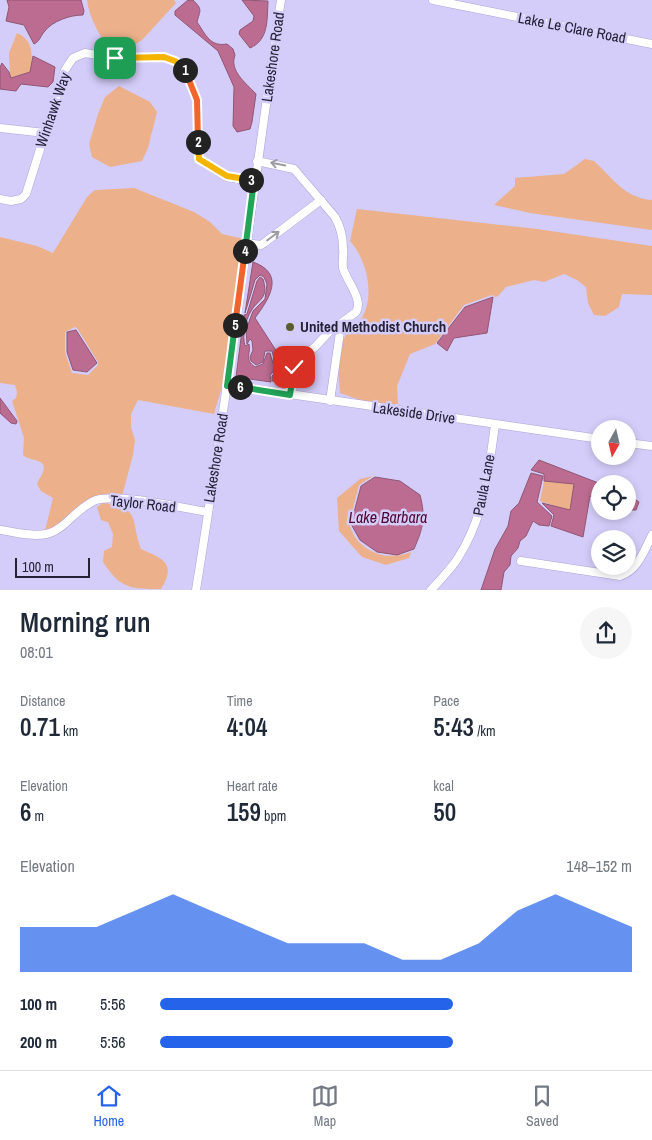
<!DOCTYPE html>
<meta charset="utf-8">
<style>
:root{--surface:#fff;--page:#f6f6f7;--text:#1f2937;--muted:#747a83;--line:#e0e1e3;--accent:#2563eb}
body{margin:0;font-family:"Archivo Narrow",sans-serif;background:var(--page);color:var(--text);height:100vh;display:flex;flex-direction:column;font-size:19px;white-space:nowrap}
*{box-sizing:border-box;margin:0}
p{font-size:16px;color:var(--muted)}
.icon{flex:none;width:28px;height:28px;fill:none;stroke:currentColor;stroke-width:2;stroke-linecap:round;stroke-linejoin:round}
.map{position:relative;height:590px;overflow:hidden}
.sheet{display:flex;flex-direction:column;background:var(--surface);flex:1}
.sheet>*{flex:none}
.needle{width:32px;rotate:188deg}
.fabs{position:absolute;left:591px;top:420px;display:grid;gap:10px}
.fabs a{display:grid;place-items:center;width:45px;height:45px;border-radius:50%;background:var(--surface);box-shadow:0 2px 8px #0003;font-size:25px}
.scale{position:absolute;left:15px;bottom:12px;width:75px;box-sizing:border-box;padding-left:5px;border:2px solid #252136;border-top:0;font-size:14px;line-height:18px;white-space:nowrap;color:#252136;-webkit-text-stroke:4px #d4cdf9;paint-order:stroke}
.pin{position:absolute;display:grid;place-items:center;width:42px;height:42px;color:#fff;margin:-21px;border-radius:10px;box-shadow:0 2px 8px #0006}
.km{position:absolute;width:25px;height:25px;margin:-12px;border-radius:50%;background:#222;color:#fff;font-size:14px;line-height:25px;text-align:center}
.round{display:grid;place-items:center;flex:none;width:52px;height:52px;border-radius:26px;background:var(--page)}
.summary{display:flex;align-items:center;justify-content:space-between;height:85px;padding:0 20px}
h1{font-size:28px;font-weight:600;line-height:38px}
.metrics{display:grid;grid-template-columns:repeat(3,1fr);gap:8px;height:85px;padding:5px 20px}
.metrics div{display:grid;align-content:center}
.metrics b{font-size:25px;font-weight:600}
.metrics small{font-size:14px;font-weight:400}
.metrics p{font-size:14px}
.chart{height:140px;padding:10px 20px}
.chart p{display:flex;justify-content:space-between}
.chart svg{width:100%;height:90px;margin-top:5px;fill:var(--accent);opacity:.7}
ul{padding:0 20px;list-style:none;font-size:16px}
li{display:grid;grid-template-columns:80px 60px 1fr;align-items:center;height:38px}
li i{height:12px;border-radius:6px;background:var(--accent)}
.dock{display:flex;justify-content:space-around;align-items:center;height:70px;border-top:1px solid var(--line);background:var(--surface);font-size:14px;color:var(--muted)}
.dock a{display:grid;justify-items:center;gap:2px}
.dock .on{color:var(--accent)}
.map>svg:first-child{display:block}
.green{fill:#ecb08b;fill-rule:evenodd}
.water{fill:#bc6c90;stroke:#8f5675}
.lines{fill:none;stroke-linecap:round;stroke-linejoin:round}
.minor-casing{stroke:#aca3d8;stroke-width:9}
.minor{stroke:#fff;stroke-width:8}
.oneway{stroke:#9d9ba5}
.split-1-casing{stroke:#fff;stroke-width:10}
.split-2-casing{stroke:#fff;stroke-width:10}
.split-3-casing{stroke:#fff;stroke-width:10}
.split-4-casing{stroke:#fff;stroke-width:10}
.split-5-casing{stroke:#fff;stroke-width:10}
.split-6-casing{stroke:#fff;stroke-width:10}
.split-7-casing{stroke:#fff;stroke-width:10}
.split-1{stroke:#f5b400;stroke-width:6}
.split-2{stroke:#f0652b;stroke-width:6}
.split-3{stroke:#f5b400;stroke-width:6}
.split-4{stroke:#22a559;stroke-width:6}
.split-5{stroke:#f0652b;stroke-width:6}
.split-6{stroke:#22a559;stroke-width:6}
.split-7{stroke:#22a559;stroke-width:6}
.poi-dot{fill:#5a5d2b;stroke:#d4cdf9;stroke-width:2}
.labels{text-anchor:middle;stroke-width:5;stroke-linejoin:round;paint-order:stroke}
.street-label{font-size:15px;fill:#252136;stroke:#d4cdf9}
.poi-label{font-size:15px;font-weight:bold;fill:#252136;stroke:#d4cdf9;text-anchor:start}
.water-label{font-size:16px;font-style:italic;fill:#510631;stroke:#d4cdf9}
</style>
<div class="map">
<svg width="652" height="590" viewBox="0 0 652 590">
<rect width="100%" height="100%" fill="#d4cdf9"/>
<path class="green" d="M87 0H174L176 3 142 40 130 48 113 55C102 39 89 19 87 0Z
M17 33C34 40 33 57 30 72L10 78 9 53Z
M119 86 150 102 157 112 148 148 142 161 110 167 92 157 89 144 98 114 105 97Z
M585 159 594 161C613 178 624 198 652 200V230L530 213 494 205 515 186V178L564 174Z
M134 188 194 212 210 222 222 234 244 239 223 383 214 414 138 400 131 414V427L135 440 133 455 122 496 98 497 80 505 57 526 45 531 53 498 41 491 37 484C38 480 41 477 43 472 48 458 30 462 23 455L24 438 12 401 16 398 17 392 15 385 0 383V237L37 246 53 253 87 197 95 190ZM75 327 77 328 98 362V365L88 375 72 373 65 352V332Z
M357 209 537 229 652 246V295L622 294 619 307 605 316 594 315 588 303 586 287 577 280 564 274 544 282 534 280 506 287 498 296 495 297 492 295 464 305 435 344 410 354 397 386 398 404H372L340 393C338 372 336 352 347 333 351 326 360 323 363 316 375 293 366 259 350 241Z
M373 476 359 485 349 524C352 530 354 538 359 542 374 557 392 559 411 552L409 558 386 565 362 557 339 531 337 498 360 479Z
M544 481 574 483 570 511 540 501Z
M103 503C142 508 130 520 141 549 163 559 177 563 161 589 130 590 119 587 103 562L104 551 112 547 113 534 108 522 101 520 97 507Z"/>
<path class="water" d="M7 0H81L84 11 83 15C70 15 52 21 44 32 40 37 40 41 34 44L24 25 6 21 9 7Z
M188 0H193C203 10 200 10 197 22 206 35 210 47 227 44L233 49 235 55C229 71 246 83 256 94L252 122 250 129 237 132 233 126 234 87 218 51 175 15V11Z
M242 0 268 1C267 19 269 40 250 48L239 34 240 30 253 21 254 16Z
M33 56 55 67 53 82 48 87 21 84 16 91 0 89V67L2 63 9 72 11 78 30 72Z
M253 262C286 274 269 299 255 318L277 352 282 365 281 381H272V376L277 370 272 351H265L263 362 256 365 251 361 250 357 253 350 252 341 250 339 247 344 246 330 253 311 265 299 267 284 264 277 260 275 255 280 245 313Z
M260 277 263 279C269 299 259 298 251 311 245 321 242 335 245 346L249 344C251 355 244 359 255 367L263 364 267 353H270L275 370 270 375 271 382 236 377 244 315 247 314 257 281Z
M493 297 487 333 454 338 447 351 437 343 465 307Z
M76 330 97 363 87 372 73 370 67 352V332Z
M0 398 17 421 16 424 11 423 0 413Z
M539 460 601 484 600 499 590 496 583 537 551 526 554 515 542 503 570 510 574 484 544 481V474L531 470Z
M531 473 543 476 537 502 552 516 549 526 539 525 533 521 526 536 520 541 518 548 511 556 510 565 504 572 501 590H481L495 549 508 526 511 511 519 503Z
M375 477 400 481 420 495C426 518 423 528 414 549L397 555 377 552 360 540 351 524 361 486Z
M628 495 639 502 636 510H628Z"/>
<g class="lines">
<g class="minor-casing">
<path id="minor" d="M433 0 652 44
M0 128 45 133
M257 161 294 169 335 217C340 226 343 238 343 248 344 254 342 262 343 268 346 280 364 300 356 312L329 332 315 347 296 361 290 395
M0 199 11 201 21 199 26 194 65 70 73 58 85 53 115 58 164 57 175 61 185 70 197 100 199 159 227 177 254 181
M246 243 261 245 264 243 321 200
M227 385 600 439
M330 401 340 332 338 327
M628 443 652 446
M0 530C15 532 31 537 46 534 64 531 77 507 96 500 119 493 182 508 207 512
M521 561 620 576C638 570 644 551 652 535
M196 590C228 394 252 197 281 0
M431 590C440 580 451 569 458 558 485 515 488 474 495 425"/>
</g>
<use href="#minor" class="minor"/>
</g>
<defs><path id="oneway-shaft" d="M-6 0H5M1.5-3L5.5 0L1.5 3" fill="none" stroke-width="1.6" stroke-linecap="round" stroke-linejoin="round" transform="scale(1.25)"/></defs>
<g class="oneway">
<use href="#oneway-shaft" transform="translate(278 164) rotate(-169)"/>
<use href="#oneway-shaft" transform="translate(273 236) rotate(-37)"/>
</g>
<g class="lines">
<g class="split-1-casing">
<path id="split-1" d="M115 58 164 57 175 61 185 70"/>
</g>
<g class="split-2-casing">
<path id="split-2" d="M185 70 197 100 198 142"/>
</g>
<g class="split-3-casing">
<path id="split-3" d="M198 142 199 159 227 176 251 180"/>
</g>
<g class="split-4-casing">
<path id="split-4" d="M245 251 254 181 251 180"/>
</g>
<g class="split-5-casing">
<path id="split-5" d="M235 325 245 251"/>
</g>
<g class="split-6-casing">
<path id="split-6" d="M235 325 227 386 240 387"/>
</g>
<g class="split-7-casing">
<path id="split-7" d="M240 387 290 395 294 367"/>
</g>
<use href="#split-1" class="split-1"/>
<use href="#split-2" class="split-2"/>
<use href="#split-3" class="split-3"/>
<use href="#split-4" class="split-4"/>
<use href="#split-5" class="split-5"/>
<use href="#split-6" class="split-6"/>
<use href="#split-7" class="split-7"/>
</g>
<circle class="poi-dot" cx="290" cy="327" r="5"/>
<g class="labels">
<g class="street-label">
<text transform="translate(572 28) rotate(11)" y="5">Lake Le Clare Road</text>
<text transform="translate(273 57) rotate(-82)" y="5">Lakeshore Road</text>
<text transform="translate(53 110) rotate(-71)" y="5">Winhawk Way</text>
<text transform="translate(414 413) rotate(8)" y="5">Lakeside Drive</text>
<text transform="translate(216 458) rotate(-81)" y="5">Lakeshore Road</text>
<text transform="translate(484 485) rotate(-79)" y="5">Paula Lane</text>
<text transform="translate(143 504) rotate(6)" y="5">Taylor Road</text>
</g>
<g class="poi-label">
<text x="300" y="332">United Methodist Church</text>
</g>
<g class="water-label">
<text x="388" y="523">Lake Barbara</text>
</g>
</g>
</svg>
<div class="fabs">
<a><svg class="needle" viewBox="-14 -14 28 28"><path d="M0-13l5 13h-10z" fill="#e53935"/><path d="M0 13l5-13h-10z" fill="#747a83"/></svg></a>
<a><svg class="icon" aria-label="locate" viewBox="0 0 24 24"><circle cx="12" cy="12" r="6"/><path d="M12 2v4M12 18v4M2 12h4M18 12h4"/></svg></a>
<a><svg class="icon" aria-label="layers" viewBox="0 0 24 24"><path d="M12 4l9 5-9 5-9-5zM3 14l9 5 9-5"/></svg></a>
</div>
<div class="scale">100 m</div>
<div class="pin" style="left:115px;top:58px;background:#1e9e55"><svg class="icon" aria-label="arrive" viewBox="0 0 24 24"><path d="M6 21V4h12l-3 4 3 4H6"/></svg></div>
<div class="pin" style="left:294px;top:367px;background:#d93025"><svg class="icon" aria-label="check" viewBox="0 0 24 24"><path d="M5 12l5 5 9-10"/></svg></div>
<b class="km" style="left:185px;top:70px">1</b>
<b class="km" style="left:198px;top:142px">2</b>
<b class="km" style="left:251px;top:180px">3</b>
<b class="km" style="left:245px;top:251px">4</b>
<b class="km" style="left:235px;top:325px">5</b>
<b class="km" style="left:240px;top:387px">6</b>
</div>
<section class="sheet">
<div class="summary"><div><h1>Morning run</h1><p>08:01</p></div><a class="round"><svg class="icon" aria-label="share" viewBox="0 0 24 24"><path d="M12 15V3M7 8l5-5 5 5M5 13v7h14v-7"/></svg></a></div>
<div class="metrics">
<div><p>Distance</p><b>0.71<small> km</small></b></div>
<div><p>Time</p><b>4:04</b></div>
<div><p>Pace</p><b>5:43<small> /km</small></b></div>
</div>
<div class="metrics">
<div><p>Elevation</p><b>6<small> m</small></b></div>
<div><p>Heart rate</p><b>159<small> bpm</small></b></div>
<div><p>kcal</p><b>50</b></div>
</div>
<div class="chart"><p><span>Elevation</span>148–152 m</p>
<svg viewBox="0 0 160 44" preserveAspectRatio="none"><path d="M0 44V22L10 22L20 22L30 14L40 6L50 14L60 22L70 30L80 30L90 30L100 38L110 38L120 30L130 14L140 6L150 14L160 22V44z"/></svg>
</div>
<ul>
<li><b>100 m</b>5:56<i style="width:62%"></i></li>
<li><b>200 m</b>5:56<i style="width:62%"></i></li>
</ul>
</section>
<nav class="dock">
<a class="on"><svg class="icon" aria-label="home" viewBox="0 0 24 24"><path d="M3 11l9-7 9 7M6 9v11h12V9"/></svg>Home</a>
<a><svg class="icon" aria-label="map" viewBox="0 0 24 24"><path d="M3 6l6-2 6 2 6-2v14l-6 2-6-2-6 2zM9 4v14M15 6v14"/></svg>Map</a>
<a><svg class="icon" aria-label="saved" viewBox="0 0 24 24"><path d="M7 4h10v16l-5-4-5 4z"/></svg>Saved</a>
</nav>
